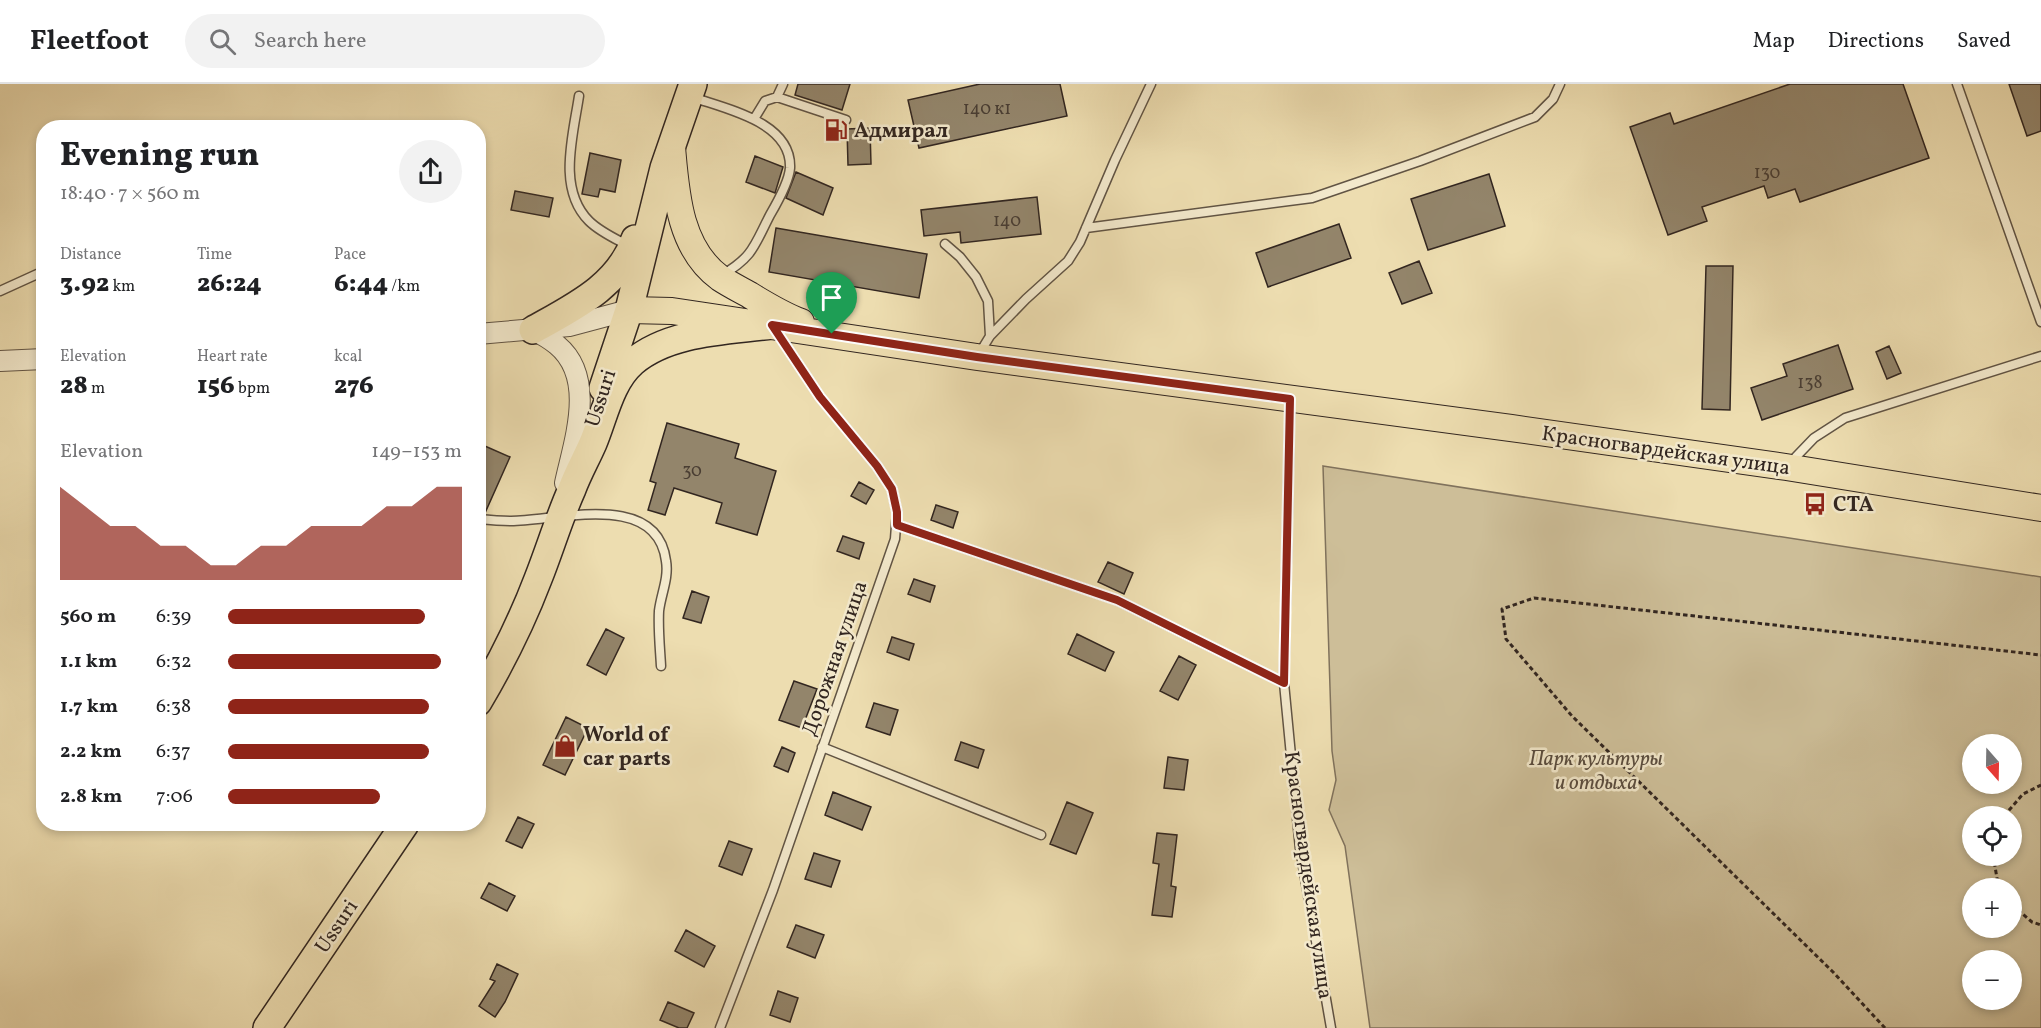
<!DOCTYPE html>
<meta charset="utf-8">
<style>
:root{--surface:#fff;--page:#f2f2f2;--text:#202124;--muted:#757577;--line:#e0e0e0;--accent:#8f2418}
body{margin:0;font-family:Vollkorn,serif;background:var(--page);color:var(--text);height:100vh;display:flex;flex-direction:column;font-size:22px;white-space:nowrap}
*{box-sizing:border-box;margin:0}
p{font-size:20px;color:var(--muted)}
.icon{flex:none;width:33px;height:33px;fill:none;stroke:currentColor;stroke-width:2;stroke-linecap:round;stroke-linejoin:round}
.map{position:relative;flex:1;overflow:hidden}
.details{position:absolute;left:36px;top:36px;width:450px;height:711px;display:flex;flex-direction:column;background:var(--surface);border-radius:24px;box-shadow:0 3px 9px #0003}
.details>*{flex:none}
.needle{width:39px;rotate:160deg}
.controls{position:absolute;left:1962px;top:650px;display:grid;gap:12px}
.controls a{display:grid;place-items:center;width:60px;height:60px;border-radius:50%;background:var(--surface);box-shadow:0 3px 9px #0003;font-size:30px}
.pin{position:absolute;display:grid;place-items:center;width:51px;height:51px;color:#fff;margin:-62px -26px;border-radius:50% 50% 50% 0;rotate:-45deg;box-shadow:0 0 6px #0007}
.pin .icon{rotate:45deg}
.round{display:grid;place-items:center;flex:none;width:63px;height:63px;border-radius:32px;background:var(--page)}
.headline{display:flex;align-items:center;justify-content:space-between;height:102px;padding:0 24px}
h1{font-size:33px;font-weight:800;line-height:45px}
.stats{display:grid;grid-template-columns:repeat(3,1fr);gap:9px;height:102px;padding:6px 24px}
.stats div{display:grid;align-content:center}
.stats b{font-size:26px;font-weight:800}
.stats small{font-size:16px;font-weight:400}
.stats p{font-size:16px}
.chart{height:168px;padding:12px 24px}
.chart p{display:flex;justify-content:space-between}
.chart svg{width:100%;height:108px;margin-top:6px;fill:var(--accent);opacity:.7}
ul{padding:0 24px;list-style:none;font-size:20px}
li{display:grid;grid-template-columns:96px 72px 1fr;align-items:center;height:45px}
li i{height:15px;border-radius:8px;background:var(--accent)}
header{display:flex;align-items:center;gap:36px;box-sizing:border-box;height:84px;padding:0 30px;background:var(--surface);border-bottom:2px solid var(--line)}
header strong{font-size:28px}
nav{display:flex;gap:33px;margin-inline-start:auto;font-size:21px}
.search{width:420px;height:54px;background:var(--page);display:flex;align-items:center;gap:15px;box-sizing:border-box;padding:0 21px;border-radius:33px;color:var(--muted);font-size:22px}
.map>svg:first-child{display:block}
.green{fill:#cdbe98;stroke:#80725c;stroke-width:1.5;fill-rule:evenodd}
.building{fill:#93856b;stroke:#322620;stroke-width:1.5}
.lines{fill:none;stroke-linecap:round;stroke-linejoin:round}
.service-casing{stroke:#615444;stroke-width:11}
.tertiary-casing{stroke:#615444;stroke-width:22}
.primary-casing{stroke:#322620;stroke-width:28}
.trunk-casing{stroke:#322620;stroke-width:30}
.path{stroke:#322620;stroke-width:3;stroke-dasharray:4.5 3;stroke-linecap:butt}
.service{stroke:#f3e9cc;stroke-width:8}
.tertiary{stroke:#f3e9cc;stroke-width:20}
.primary{stroke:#edddb0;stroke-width:26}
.trunk{stroke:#edddb0;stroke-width:27}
.route-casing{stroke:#fff;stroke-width:12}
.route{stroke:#8f2418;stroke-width:8}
.labels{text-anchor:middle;stroke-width:5;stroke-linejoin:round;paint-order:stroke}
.number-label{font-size:18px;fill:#4a3e33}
.poi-label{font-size:21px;font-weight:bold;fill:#322620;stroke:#f3e9cc;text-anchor:start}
.street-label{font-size:21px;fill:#322620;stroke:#f3e9cc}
.park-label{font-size:21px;font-style:italic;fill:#594c3e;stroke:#f3e9cc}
</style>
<header>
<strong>Fleetfoot</strong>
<div class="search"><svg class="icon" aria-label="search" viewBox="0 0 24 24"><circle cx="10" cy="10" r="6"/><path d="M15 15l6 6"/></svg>Search here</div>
<nav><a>Map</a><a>Directions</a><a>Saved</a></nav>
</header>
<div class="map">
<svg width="2041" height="944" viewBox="0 0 2041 944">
<rect width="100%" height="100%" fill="#edddb0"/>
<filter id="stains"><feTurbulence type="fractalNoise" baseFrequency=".00333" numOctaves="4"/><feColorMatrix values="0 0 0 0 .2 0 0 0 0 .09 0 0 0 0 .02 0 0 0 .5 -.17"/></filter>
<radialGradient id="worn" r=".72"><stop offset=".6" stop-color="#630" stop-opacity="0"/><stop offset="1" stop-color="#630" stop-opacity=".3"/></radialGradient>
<path class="green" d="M1323 382 2041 493V944H1370L1345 762 1329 726 1336 696 1332 667ZM1972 660H2012V699H1972ZM1972 732H2012V771H1972ZM1972 804H2012V843H1972ZM1972 876H2012V915H1972Z"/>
<path class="building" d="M798 0H850L842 26 795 11Z
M980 0H1060L1067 32 919 64 908 16Z
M1790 0H1903L1929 74 1800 118 1795 105 1768 114 1764 102 1702 123 1707 137 1668 151 1630 43 1670 29 1674 40Z
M2009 0H2041V47L2027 52Z
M870 44 871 80 848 81 847 45Z
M590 69 621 76 615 108 600 105 598 113 582 110Z
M755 72 783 83 775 109 746 98Z
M796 88 833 104 823 131 786 114Z
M1489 90 1505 142 1428 166 1411 115Z
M515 107 553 114 549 133 511 126Z
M1037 113 1041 150 961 159 960 148 924 152 921 126Z
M1339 140 1351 174 1268 203 1256 169Z
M776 144 927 170 919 214 769 188Z
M1419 177 1432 209 1402 220 1389 189Z
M1706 182H1733L1730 326 1702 325Z
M1838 261 1853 305 1762 336 1751 304 1787 292 1783 280Z
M1889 262 1901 289 1887 295 1876 268Z
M667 339 739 360 735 374 776 387 757 451 716 439 722 419 674 404 665 431 648 426 656 399 650 397Z
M478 359 510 373 485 429H478Z
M859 398 874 406 866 420 851 412Z
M936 421 958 428 953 444 931 436Z
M843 452 864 459 859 475 837 467Z
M1108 478 1133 489 1124 510 1098 498Z
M914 495 935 502 930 518 908 510Z
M692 507 709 513 701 539 683 534Z
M606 545 624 554 606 591 587 581Z
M1077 550 1114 568 1105 587 1068 570Z
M892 553 914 560 909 576 887 568Z
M1179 572 1196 581 1178 616 1160 607Z
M794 597 817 605 802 644 779 636Z
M874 619 898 626 890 651 866 643Z
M566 633 588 644 565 691 543 681Z
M961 658 984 666 978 684 955 676Z
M782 663 795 669 788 688 774 682Z
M1168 673 1188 676 1184 706 1164 704Z
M833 708 871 723 862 746 825 731Z
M1067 718 1093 729 1076 770 1050 760Z
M518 733 534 740 522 764 506 757Z
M1157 749 1177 751 1171 802 1176 803 1172 833 1152 831 1159 780 1153 779Z
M729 757 752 765 742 791 719 782Z
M814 769 840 777 831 803 805 795Z
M489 799 515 812 507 827 481 814Z
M796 841 824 851 815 874 787 863Z
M686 846 715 862 704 883 675 867Z
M497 880 518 890 505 918 495 933 479 922 495 897 490 895Z
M778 907 798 914 790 938 770 931Z
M668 918 694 929 687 944H679L660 936Z"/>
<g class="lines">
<g class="service-casing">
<path id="service" d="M1957 0 2041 238
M579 12C573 52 557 105 589 137 600 148 616 155 629 162
M692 13C726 25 792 38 790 84 789 98 777 119 770 131 754 162 753 173 722 191
M777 13 846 36
M754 35 765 17 777 13 783 0
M1086 144 1312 114 1420 77 1535 33 1553 15 1560 0
M945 160 960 173 976 193 988 217 990 252 979 270
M0 207 44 187
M990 252 1026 215 1068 177 1080 158 1115 76 1151 0
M1290 319 1284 599 1300 765 1331 944
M1790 379 1814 354 1845 334 2041 272
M478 435C489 436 500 437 511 437 557 437 657 406 666 477 669 494 661 510 659 527 658 545 660 564 661 582
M897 441 1117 516 1284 599
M822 663 1041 751
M720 944 773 806 895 455 897 428 892 405 877 382 820 313 776 247"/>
</g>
<g class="tertiary-casing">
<path id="tertiary" d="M533 246C541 250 550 255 557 261 597 294 574 357 565 399
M478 250 569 242 629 226
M0 277 44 275"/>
</g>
<g class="primary-casing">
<path id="primary" d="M672 63C676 109 679 164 720 194 729 200 739 205 748 210 766 221 782 231 801 238
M629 226 672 227 977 273 1511 344 1786 383 2041 424"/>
</g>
<g class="trunk-casing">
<path id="trunk" d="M533 246C574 223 619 202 635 155
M603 304 629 226 664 84 693 0
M478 618C501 579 522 537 538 495 550 465 559 434 572 405 578 389 586 375 593 359 604 333 610 298 633 278 670 247 727 247 772 241
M267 944 405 740"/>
</g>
<path class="path" d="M2004 732 2023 710 2041 701
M1993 771 1998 800 2000 804
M2012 821 2032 838 2041 841
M1885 944 1833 888 1572 632 1506 555 1502 525 1534 514 2041 571"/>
<use href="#service" class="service"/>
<use href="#tertiary" class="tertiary"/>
<use href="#primary" class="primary"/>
<use href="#trunk" class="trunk"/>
</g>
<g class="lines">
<g class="route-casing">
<path id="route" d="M772 241 977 273 1290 315 1284 599 1117 516 897 441V428L892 405 877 382 820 313Z"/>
</g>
<use href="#route" class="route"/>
</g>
<defs>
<g id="fuel-bare" transform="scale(1.8)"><path d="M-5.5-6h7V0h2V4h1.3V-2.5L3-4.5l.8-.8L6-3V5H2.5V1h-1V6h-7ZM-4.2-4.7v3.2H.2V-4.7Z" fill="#8f2418" stroke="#f3e9cc" stroke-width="2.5" paint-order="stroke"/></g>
<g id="bus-bare" transform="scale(1.8)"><path d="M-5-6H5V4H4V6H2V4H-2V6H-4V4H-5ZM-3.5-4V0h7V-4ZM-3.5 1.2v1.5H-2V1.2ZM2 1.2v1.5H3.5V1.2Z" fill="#8f2418" stroke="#f3e9cc" stroke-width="2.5" paint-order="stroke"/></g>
<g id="shop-bare" transform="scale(1.8)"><path d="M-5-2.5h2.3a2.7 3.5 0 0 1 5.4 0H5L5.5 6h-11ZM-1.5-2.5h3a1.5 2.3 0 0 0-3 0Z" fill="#8f2418" stroke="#f3e9cc" stroke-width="2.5" paint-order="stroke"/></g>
</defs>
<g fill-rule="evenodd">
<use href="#fuel-bare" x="836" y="46"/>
<use href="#bus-bare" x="1815" y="420"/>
<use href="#shop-bare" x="565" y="662"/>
</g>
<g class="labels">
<g class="number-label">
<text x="987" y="30">140 к1</text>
<text x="1767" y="94">130</text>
<text x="1007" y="142">140</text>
<text x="1810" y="304">138</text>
<text x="692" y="392">30</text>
</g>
<g class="poi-label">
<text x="854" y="53">Адмирал</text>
<text x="1833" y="427">СТА</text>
<text x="583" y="657">World of<tspan x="583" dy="24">car parts</tspan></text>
</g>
<g class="street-label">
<text transform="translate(600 314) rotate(-72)" y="7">Ussuri</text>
<text transform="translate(1666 366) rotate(8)" y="7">Красногвардейская улица</text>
<text transform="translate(834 574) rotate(-71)" y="7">Дорожная улица</text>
<text transform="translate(1309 791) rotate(82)" y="7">Красногвардейская улица</text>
<text transform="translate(336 842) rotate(-56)" y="7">Ussuri</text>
</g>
<g class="park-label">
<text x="1596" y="681">Парк культуры<tspan x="1596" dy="24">и отдыха</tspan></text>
</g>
</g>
<rect width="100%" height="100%" filter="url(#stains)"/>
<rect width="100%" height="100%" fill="url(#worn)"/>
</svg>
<div class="controls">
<a><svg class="needle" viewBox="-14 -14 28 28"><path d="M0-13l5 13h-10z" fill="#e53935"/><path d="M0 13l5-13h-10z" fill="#757577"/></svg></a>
<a><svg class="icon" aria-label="locate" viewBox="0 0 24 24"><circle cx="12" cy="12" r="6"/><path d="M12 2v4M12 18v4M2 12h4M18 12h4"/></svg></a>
<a>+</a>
<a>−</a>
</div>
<div class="pin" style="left:832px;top:250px;background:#1e9e55"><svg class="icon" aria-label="arrive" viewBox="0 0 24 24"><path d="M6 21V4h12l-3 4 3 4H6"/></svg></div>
<section class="details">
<div class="headline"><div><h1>Evening run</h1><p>18:40 · 7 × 560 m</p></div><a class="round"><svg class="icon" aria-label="share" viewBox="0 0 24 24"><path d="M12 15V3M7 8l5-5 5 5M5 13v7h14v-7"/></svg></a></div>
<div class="stats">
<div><p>Distance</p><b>3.92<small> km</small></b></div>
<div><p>Time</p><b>26:24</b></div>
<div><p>Pace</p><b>6:44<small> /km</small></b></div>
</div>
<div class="stats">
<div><p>Elevation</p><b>28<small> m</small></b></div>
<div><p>Heart rate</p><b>156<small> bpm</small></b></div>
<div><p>kcal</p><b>276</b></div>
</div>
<div class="chart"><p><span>Elevation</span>149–153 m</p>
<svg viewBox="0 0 160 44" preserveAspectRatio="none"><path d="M0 44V6L10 14L20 22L30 22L40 30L50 30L60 38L70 38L80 30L90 30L100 22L110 22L120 22L130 14L140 14L150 6L160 6V44z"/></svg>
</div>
<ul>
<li><b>560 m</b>6:39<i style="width:84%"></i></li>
<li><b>1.1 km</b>6:32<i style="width:91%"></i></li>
<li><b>1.7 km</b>6:38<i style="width:86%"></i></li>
<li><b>2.2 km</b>6:37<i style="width:86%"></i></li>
<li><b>2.8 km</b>7:06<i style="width:65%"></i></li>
</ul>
</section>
</div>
